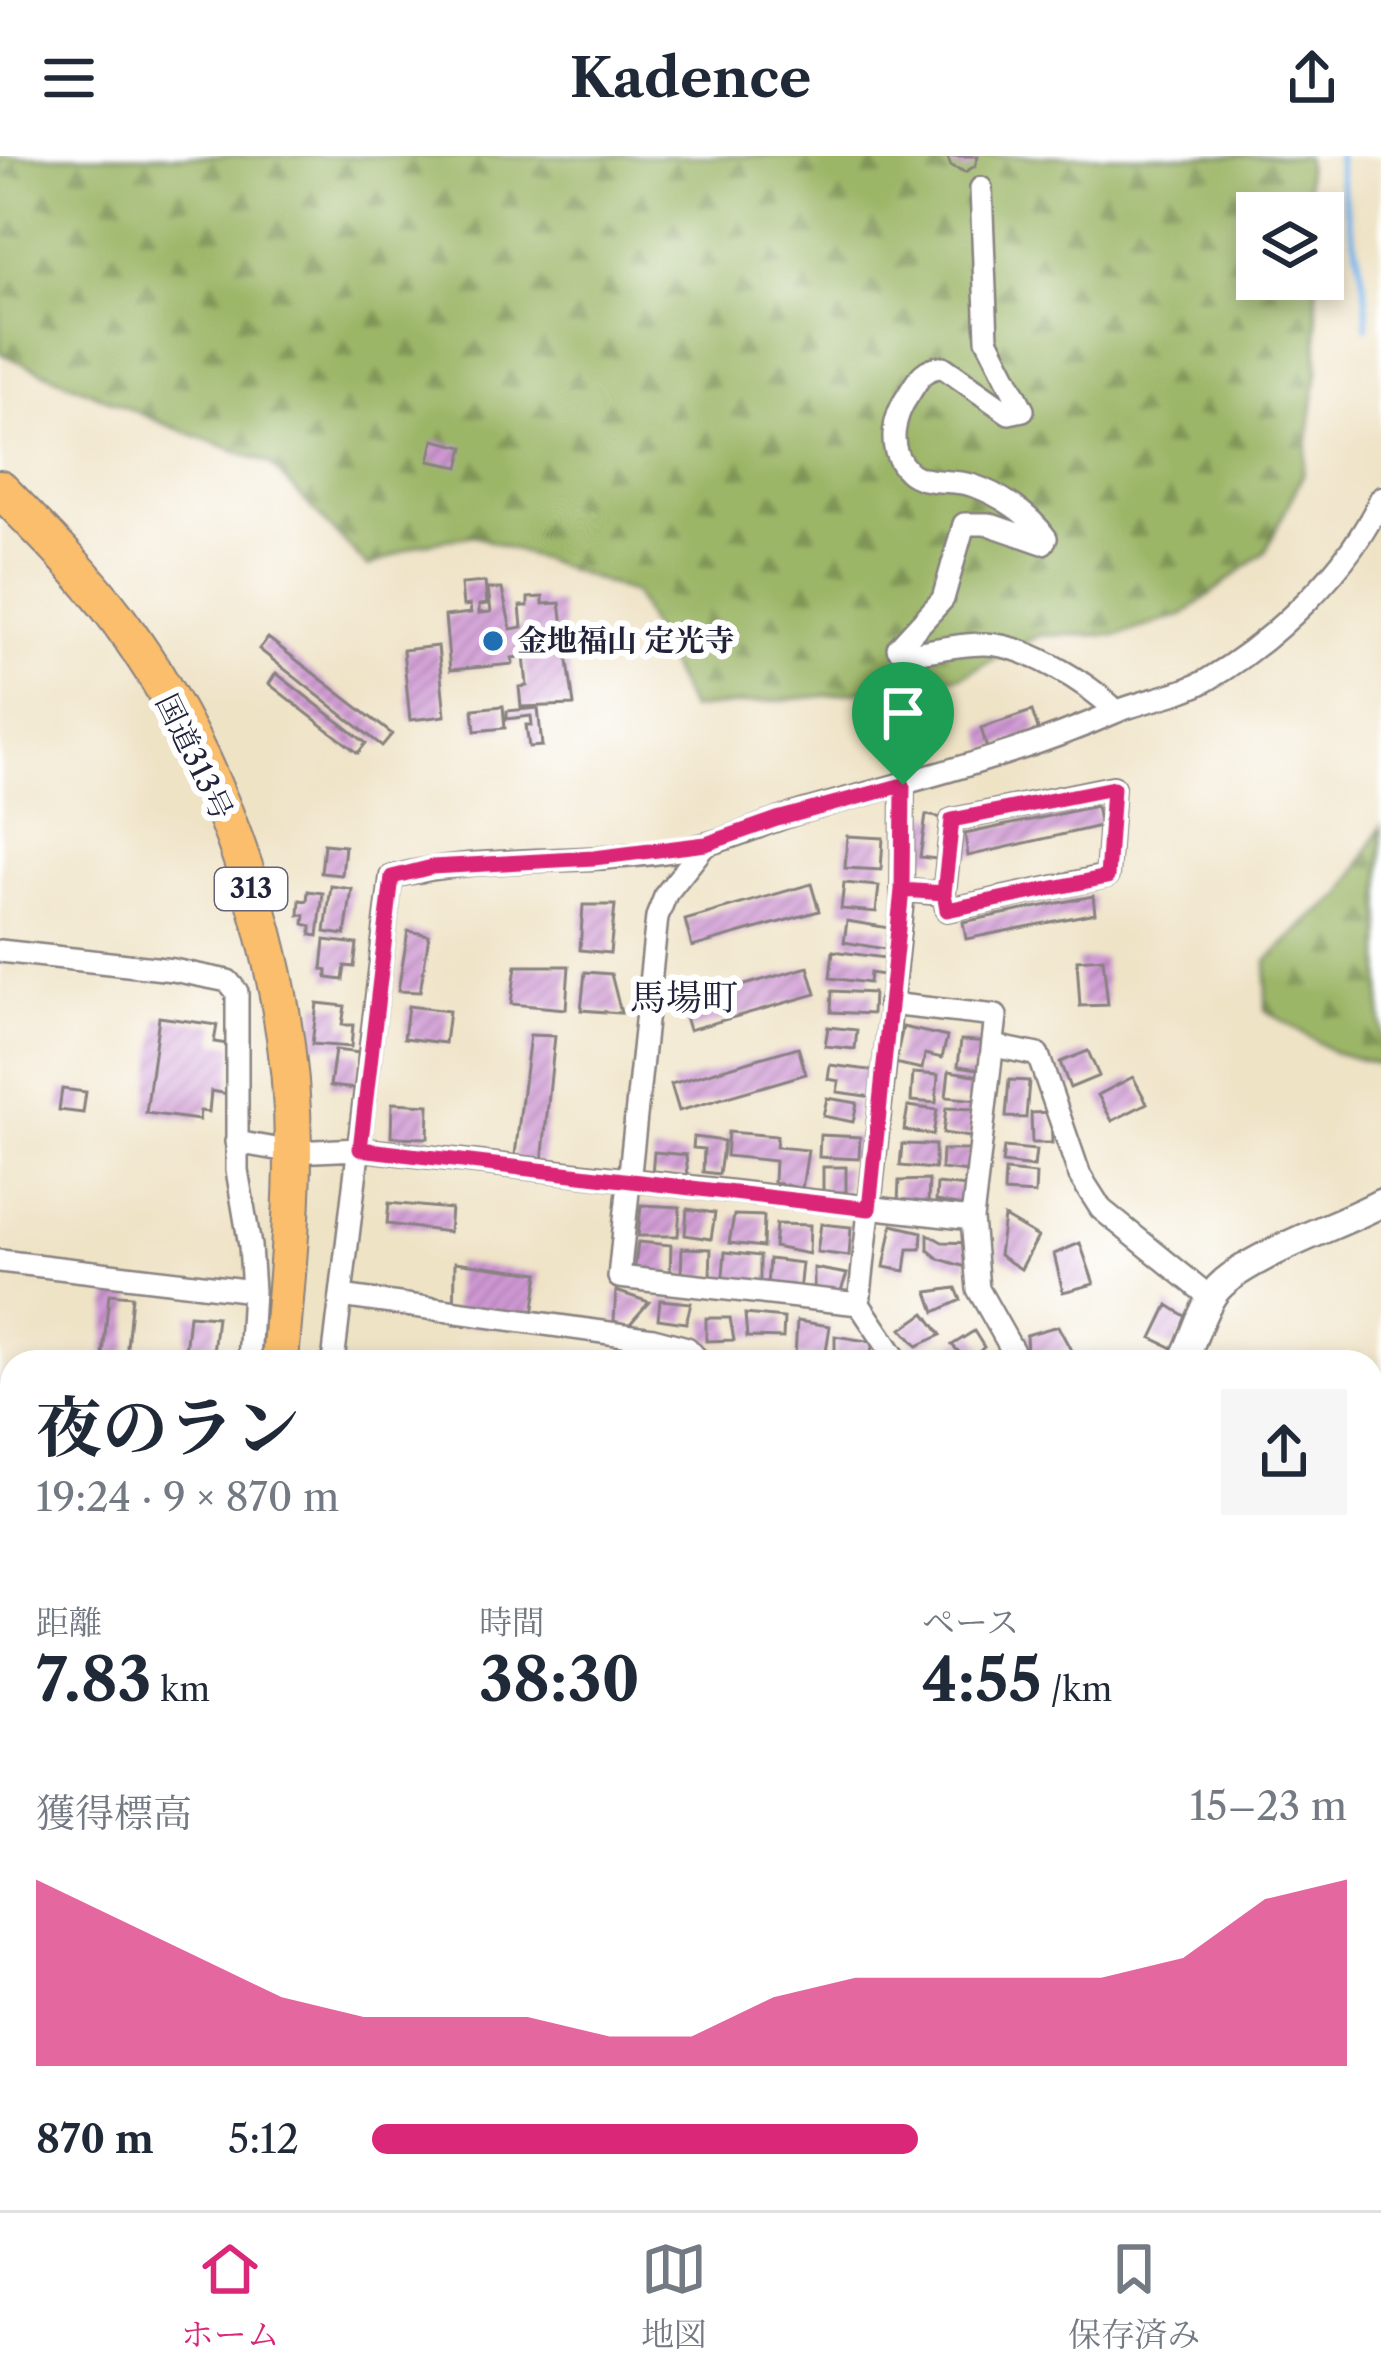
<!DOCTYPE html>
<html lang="ja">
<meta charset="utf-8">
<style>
:root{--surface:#fff;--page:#f6f6f7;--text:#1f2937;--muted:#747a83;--line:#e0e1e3;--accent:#db2777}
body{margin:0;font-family:"Libre Caslon Text","Noto Serif JP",serif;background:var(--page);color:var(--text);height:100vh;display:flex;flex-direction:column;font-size:45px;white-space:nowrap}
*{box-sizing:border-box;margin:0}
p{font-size:39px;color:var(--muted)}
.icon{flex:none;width:66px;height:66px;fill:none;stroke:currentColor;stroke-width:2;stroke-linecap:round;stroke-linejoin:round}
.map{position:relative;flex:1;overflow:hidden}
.drawer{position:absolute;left:0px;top:1194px;width:1383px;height:861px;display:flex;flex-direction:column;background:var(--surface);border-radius:36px 36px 0 0;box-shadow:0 6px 18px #0003}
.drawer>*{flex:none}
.buttons{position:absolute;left:1236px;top:36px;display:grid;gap:24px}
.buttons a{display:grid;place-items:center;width:108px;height:108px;border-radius:0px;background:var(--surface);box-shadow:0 6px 18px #0003;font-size:60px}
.pin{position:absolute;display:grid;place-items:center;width:102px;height:102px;color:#fff;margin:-123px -51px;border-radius:50% 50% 50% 0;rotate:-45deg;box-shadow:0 0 12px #0007}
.pin .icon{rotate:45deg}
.round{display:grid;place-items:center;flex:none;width:126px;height:126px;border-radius:0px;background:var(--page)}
.summary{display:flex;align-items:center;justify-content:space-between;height:204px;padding:0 36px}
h1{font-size:66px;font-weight:700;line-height:90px}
.figures{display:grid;grid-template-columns:repeat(3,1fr);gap:18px;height:204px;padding:12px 36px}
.figures div{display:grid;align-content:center}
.figures b{font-size:60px;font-weight:700}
.figures small{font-size:33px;font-weight:400}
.figures p{font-size:33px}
.chart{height:336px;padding:24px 36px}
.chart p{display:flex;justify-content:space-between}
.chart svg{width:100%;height:216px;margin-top:12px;fill:var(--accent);opacity:.7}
ul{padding:0 36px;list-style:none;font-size:39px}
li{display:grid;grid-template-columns:192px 144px 1fr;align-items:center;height:90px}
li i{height:30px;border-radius:15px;background:var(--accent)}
header{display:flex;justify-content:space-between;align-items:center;height:156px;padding:0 36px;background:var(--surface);font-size:54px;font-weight:700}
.menu{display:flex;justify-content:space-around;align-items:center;height:168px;border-top:3px solid var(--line);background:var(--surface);font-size:33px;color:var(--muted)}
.menu a{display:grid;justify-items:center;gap:6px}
.menu .current{color:var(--accent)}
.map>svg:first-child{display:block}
.forest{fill:url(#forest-firs);stroke:#5f6c51;stroke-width:3}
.water{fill:url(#water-ripples);stroke:#4f6e95;stroke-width:3}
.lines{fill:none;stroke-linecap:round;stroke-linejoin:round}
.stream{stroke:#7cb9ef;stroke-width:6}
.building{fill:url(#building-hatch)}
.minor-casing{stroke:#888280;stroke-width:26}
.tertiary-casing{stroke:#888280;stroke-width:32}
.secondary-casing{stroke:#888280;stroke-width:34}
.primary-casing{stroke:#888280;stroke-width:38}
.trunk-casing{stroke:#888280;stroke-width:40}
.minor{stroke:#fff;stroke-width:21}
.tertiary{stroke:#fff;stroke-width:27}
.secondary{stroke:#fde5c5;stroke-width:30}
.primary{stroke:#fabe6d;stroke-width:33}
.trunk{stroke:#fabe6d;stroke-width:36}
.route-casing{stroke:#fff;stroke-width:24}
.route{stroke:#db2777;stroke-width:15}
.poi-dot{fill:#1f6fb2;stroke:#fff;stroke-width:4.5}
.labels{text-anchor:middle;stroke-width:12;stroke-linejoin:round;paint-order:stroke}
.shield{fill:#fff;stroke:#646476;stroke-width:3}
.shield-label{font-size:27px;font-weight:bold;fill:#22223b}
.poi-label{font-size:30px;font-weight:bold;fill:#22223b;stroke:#fff;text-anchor:start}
.street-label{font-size:30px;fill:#22223b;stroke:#fff}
.quarter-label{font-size:36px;fill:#22223b;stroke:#fff}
</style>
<header><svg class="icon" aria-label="menu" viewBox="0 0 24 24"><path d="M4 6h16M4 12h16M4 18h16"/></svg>Kadence<svg class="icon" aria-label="share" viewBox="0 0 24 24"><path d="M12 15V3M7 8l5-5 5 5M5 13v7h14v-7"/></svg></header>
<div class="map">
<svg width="1381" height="2054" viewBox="0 0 1381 2054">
<defs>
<pattern id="forest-firs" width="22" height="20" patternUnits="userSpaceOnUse" patternTransform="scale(3)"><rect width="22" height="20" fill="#9cb667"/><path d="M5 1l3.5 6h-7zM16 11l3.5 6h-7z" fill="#7f9456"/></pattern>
<pattern id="water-ripples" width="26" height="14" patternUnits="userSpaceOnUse" patternTransform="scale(3)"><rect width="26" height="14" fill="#7cb9ef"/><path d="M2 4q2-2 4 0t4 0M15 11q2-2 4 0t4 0" fill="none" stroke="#6596c3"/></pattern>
<pattern id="building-hatch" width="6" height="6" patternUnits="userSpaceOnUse" patternTransform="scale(3)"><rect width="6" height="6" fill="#cf98d3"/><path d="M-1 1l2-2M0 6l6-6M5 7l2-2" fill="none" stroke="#a87cac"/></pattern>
</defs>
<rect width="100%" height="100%" fill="#fff"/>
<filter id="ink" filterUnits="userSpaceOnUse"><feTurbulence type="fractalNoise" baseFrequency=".00833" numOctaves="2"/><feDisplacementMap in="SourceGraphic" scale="24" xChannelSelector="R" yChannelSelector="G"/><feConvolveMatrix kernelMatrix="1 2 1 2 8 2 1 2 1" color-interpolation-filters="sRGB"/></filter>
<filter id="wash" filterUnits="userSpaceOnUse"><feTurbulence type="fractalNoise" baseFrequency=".004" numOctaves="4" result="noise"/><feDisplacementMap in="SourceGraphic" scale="48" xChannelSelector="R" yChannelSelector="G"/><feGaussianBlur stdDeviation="2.7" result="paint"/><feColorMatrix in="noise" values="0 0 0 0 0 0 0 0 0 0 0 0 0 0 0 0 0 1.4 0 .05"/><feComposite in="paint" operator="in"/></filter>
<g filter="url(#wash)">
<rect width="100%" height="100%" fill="#efe3c6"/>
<path class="forest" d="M0 0H1306L1308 57H1257V123H1316L1318 214 1303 318 1265 396 1183 459 1119 479H1040L962 520 823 540 690 553 634 437 473 379 418 389 368 411 269 307 165 268 0 197Z
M1381 671V909L1333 896 1265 854 1267 805 1313 761 1342 740Z"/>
<path class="water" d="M236 2043H432L419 2054H113Z"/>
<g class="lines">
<path class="stream" d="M1338 0C1342 59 1369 112 1367 171"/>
</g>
<g id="blocks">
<path class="building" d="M947 0H978L975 10 965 16 951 10Z
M434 284 464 291 459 311 429 305Z
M485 426 487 448 479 449V457L491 456 488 433H502L511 473 522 471 520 450H528V442L543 441V448L560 447 574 549 521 551 519 531 527 530 524 500 512 502 513 508 450 514 445 460 471 457 470 449 463 450 461 428Z
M268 482 392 578 382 590 259 493Z
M438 490 445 560 410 564 403 494Z
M276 517 366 587 358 597 269 528Z
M503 550 505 572 475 575 473 553Z
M538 552 542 590 529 591 526 569H532L531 560 507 563V555Z
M1032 555 1039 576 987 593 981 572Z
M1096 650 1100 670 968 700 965 678Z
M926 659 943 662 937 703 920 701Z
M847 680 883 682 881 714 845 712Z
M324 688 345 690 342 719 321 717Z
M844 727 879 730 876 756 841 753Z
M811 728 819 755 692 791 685 764Z
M331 730 352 733 345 779 325 776Z
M308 735 323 737 318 780 311 779V770L304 768 305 759H299L300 744 307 745Z
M1093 740 1095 757 966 783 963 766Z
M583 749H615L610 797 580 794Z
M847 765 889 772 885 793 844 786Z
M408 775 429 779 420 836 398 835Z
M325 784 357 788 354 811 345 810 343 824 327 822V814L322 813Z
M833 795 885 802 883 819 870 817 869 827 830 822Z
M1103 802 1108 849 1080 850 1077 804Z
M516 810H569L566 853 511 848Z
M808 811 816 838 689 874 681 847Z
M585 816 611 818 621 857 581 854Z
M832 835 873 837 872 858 831 856Z
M317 847 345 850 342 869H353L351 891 312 888Z
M408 850 449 855 445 887 404 882Z
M159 861 217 869 214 886 234 889 228 938 211 935 209 956 200 955 199 964 146 957Z
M828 871 857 874 855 893 825 890Z
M903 871 947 881 942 902 925 898 922 913 895 907Z
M530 879 555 880 542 1007H514Z
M961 884 990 886 986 914 958 910Z
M798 891 806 918 679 955 671 928Z
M335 894 360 897 356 933 330 930Z
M1088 895 1099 920 1070 932 1060 906Z
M830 909 877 915 873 941 837 936 839 925 828 923Z
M949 915 981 920 978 944 946 941Z
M913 917 938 919 936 947 911 945Z
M1133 921 1147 947 1112 965 1098 939Z
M1009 924 1029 925 1026 962 1006 961Z
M62 933 86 936 83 957 59 954Z
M827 942 857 947 853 966 823 960Z
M392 947 429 949 428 982 391 981Z
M908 950 937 954 933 979 904 974Z
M946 952 975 953 970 981 943 977Z
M1051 956 1052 987H1032L1031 957Z
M728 976 777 980 776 991 808 994 802 1033 774 1026 775 1005 726 1000Z
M820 979 860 981 859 1003 819 1001Z
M694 981 724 985 719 1018 703 1016 704 993 693 992Z
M902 988 935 989V1013L900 1010Z
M1004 991 1036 994 1034 1011 1002 1007Z
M942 994H972L970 1016 941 1013Z
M654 996 686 999 688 1020 652 1018Z
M823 1011H846V1036H823Z
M1005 1015 1036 1018 1035 1038 1004 1036Z
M929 1024 928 1046H898L899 1025Z
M937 1028 968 1031 967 1051 936 1045Z
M389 1047 451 1053 449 1076 387 1068Z
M641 1049 680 1051 678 1080H638Z
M687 1053 715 1057 711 1083 685 1079Z
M734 1059 764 1060 763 1091 729 1087Z
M1004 1061 1038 1081 1021 1113 999 1099Z
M776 1068 810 1069 809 1098 774 1091Z
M821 1068 851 1071 849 1100 817 1096Z
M892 1069 922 1076 921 1093H908L905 1115 884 1111Z
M928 1078 942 1086 970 1087 966 1111 939 1103 928 1094Z
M638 1086 671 1089 670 1120 634 1117Z
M1080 1087 1094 1128 1063 1136 1054 1098Z
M682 1092 711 1093 710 1121 681 1119Z
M725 1096 760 1100V1132L722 1130Z
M769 1103 802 1107 799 1136 767 1131Z
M455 1106 539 1117 531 1172 454 1169Z
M814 1112 847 1118 839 1140 814 1136Z
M956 1132 961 1144 935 1156 928 1136Z
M616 1135 649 1146 629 1169 614 1165Z
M109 1138 132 1140 126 1201 103 1199Z
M660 1144 691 1147 686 1167 658 1163Z
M1168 1149 1188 1162 1175 1193 1152 1182Z
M925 1157 941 1179 917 1190 902 1173Z
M745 1158 784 1162 783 1182 747 1181Z
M189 1159 217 1161 212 1206H184Z
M706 1162H730L734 1184 706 1185Z
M797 1165 830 1170 825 1202 795 1201Z
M1058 1170 1072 1196H1027L1026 1179Z
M974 1175 984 1191 969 1206 952 1189Z
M835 1180 873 1186 869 1206H835Z"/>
</g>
</g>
<g filter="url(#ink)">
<use href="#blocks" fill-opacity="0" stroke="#888280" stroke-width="3"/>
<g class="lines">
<g class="minor-casing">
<path id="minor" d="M981 32 987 183 1023 254 1009 257 943 211C924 211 918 223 909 238 894 259 885 293 908 315 922 329 953 323 971 329 1000 338 1030 359 1046 382L1043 387 988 368H964L943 443 898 492 909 498C933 494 960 488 984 488 1025 488 1088 527 1116 555
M706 688 666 738 657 761 619 1121 859 1148
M902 734 944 738 947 754 1107 720 1113 631 952 664 944 738
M0 795 173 814 228 825 237 836V1014L250 1090 253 1135 249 1206
M889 848 996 860 972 1063 978 1133 1019 1206
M994 890 1038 899 1080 1020 1101 1053 1211 1142
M236 986 293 996 360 993 972 1063
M0 1105 253 1135
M341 1140 653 1183 687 1192 700 1206
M333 1206 391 721C494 695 604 713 707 688 742 679 776 662 811 653 913 624 1016 600 1113 557 1143 544 1179 540 1207 524 1272 486 1351 412 1381 342
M898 1206 859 1148 902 747 903 630
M0 1419 12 1421
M0 1723 12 1725
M1371 1788 1381 1783
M0 1968 12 1965"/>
</g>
<g class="tertiary-casing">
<path id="tertiary" d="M1182 1206C1194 1184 1200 1157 1214 1137 1238 1103 1341 1069 1381 1047"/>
</g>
<g class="secondary-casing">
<path id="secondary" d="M1371 1889H1381"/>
</g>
<g class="primary-casing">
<path id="primary" d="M0 1854 12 1855"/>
</g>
<g class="trunk-casing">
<path id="trunk" d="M0 333C40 374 82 415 116 461 225 606 294 816 293 997 293 1067 285 1137 280 1206
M225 2054 226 2043"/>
</g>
<use href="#minor" class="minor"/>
<use href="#tertiary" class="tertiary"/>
<use href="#secondary" class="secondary"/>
<use href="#primary" class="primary"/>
<use href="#trunk" class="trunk"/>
</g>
</g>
<g class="lines" filter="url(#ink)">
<g class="route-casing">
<path id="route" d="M903 629 777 663 706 688 594 702 432 711 392 721 360 993 869 1053 902 734 944 737 952 664 1113 632 1107 721 947 754 944 737 902 734 903 629"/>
</g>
<use href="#route" class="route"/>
</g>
<circle class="poi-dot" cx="493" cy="485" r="12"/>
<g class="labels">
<rect class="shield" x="215" y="712" width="72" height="42" rx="9"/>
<g class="shield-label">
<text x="251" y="742">313</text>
</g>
<g class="poi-label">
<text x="517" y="495">金地福山 定光寺</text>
</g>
<g class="street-label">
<text transform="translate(194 601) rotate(64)" y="10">国道313号</text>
</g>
<g class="quarter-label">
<text x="684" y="854">馬場町</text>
</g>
</g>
</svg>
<div class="buttons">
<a><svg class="icon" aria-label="layers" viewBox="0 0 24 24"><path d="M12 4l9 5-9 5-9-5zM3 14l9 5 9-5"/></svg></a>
</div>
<div class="pin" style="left:903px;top:629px;background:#1e9e55"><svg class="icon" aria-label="arrive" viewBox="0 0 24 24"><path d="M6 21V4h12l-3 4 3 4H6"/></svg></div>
<section class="drawer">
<div class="summary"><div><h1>夜のラン</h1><p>19:24 · 9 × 870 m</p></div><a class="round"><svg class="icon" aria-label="share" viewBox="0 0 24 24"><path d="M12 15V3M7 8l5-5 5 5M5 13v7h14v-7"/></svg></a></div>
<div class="figures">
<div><p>距離</p><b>7.83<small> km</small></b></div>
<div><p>時間</p><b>38:30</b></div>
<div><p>ペース</p><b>4:55<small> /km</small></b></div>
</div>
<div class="chart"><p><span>獲得標高</span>15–23 m</p>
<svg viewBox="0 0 160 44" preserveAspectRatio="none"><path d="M0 44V6L10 14L20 22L30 30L40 34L50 34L60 34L70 38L80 38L90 30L100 26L110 26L120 26L130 26L140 22L150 10L160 6V44z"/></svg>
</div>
<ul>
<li><b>870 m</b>5:12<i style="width:56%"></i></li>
</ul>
</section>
</div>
<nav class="menu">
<a class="current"><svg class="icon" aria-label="home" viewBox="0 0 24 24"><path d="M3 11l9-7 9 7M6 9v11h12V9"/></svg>ホーム</a>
<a><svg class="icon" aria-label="map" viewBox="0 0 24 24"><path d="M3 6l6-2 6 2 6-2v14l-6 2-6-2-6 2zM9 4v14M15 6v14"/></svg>地図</a>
<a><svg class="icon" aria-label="saved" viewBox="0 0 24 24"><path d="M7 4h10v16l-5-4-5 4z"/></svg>保存済み</a>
</nav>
